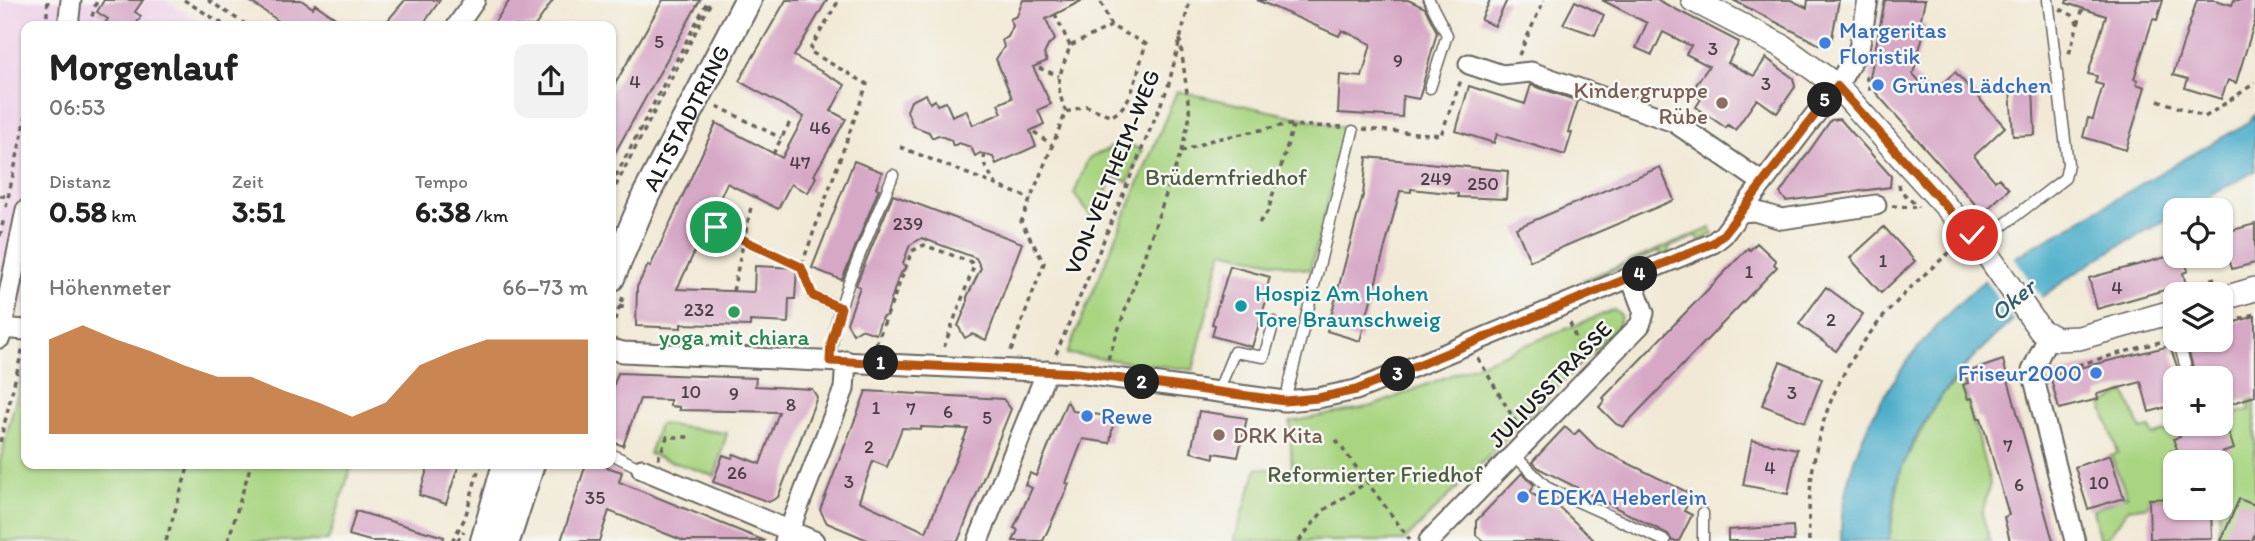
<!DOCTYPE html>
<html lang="de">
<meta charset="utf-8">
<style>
:root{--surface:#fff;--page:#f2f2f2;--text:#222;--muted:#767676;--accent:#b45309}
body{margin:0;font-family:Itim,sans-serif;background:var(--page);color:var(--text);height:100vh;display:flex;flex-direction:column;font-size:26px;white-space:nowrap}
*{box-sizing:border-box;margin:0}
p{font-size:23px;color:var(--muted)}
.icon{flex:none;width:38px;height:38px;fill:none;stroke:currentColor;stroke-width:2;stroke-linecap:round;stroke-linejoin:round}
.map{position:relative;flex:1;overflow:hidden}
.panel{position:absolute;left:21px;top:21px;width:595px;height:448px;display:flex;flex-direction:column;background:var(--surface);border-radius:14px;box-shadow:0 2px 5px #0004}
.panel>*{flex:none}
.buttons{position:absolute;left:2163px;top:198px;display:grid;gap:14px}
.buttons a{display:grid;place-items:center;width:70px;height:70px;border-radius:14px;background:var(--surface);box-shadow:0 2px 5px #0004;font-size:35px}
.pin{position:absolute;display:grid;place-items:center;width:60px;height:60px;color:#fff;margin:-30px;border:4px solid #fff;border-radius:50%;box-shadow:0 2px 7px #0007}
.km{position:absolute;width:35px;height:35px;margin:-18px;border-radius:50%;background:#222;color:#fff;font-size:19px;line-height:35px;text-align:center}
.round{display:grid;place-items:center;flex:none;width:74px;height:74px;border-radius:14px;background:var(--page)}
.headline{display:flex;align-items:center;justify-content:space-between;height:119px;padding:0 28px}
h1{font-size:38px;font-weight:700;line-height:52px}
.metrics{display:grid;grid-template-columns:repeat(3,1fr);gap:10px;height:119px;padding:7px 28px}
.metrics div{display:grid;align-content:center}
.metrics b{font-size:30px;font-weight:700}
.metrics small{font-size:19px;font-weight:400}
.metrics p{font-size:19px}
.chart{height:196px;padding:14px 28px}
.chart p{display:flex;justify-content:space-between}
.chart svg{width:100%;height:126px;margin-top:7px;fill:var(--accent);opacity:.7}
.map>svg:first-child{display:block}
.built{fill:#eed0e8}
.green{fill:#a9d581;stroke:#62784e;stroke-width:2}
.water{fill:#4badca;stroke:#346473;stroke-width:2}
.pier{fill:#f1e9d5}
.building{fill:#d7a8c6;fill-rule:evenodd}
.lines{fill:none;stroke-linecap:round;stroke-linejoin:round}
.service-casing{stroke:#67645d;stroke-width:13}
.minor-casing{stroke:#67645d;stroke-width:23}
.tertiary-casing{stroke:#67645d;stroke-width:26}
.secondary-casing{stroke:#67645d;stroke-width:30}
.path{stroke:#67645d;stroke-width:3.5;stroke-dasharray:5 5;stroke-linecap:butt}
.service{stroke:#fff;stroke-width:10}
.minor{stroke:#fff;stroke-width:19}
.tertiary{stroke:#fff;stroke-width:23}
.secondary{stroke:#fff;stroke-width:26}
.route-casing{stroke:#fff;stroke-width:14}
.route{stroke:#b45309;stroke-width:9}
.shop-dot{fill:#3f7fe0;stroke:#f6f6f2;stroke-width:2.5}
.education-dot{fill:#8d6e63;stroke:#f6f6f2;stroke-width:2.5}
.culture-dot{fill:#0f9aa8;stroke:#f6f6f2;stroke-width:2.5}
.leisure-dot{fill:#2e9e5b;stroke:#f6f6f2;stroke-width:2.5}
.labels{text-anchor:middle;stroke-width:5;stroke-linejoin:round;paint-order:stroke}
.number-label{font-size:19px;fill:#4b3f46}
.shop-label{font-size:23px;fill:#366cbe;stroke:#f6f6f2;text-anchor:start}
.education-label{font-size:23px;fill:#785e54;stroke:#f6f6f2;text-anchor:end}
.street-label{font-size:23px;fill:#1c1c1c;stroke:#f6f6f2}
.park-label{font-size:23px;fill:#4d5d3f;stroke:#f6f6f2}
.culture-label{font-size:23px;fill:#0d838f;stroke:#f6f6f2;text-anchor:start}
.leisure-label{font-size:23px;fill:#27864d;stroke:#f6f6f2}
.water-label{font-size:24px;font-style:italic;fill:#315d6a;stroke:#f6f6f2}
</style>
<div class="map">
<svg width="2255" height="541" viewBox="0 0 2255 541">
<rect width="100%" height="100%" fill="#f6f6f2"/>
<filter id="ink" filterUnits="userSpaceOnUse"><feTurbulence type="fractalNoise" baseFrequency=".0143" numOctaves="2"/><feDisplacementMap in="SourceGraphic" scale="14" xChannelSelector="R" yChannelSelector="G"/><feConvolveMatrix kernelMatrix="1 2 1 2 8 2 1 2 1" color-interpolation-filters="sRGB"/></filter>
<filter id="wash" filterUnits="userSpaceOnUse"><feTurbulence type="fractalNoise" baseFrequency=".00686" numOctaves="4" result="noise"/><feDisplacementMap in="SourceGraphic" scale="28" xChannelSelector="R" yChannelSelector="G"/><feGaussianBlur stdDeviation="1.57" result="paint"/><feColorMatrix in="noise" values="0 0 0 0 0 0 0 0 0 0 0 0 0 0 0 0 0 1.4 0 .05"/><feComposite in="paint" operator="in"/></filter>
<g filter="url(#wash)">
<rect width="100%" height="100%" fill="#f1e9d5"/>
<path class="built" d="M0 0H165L208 26H26V304L0 303Z"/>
<path class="green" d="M1177 91 1347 128 1310 270 1222 251 1193 370 1067 354Z
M1122 142 1142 150 1128 182 1113 176 1094 220 1074 194 1088 159Z
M1711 228 1713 234 1699 241 1697 236 1668 248 1669 253 1662 256 1660 251 1631 263 1632 268 1626 271 1623 266 1594 278 1596 283 1586 287 1583 280Z
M1614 310 1621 315 1619 325 1404 541H1234L1257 468 1292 471 1290 422 1373 406Z
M26 359V464H352L328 541H0V461Z
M1961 377 1990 483 1982 514 1990 541H1889L1901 469 1939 398Z
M2125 392 2141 430 2150 428 2153 435 2195 424H2221V417L2250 410 2248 401 2255 399V541H2218L2221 462H2175V498H2150L2148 506 2128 509 2106 540 2099 537 2093 510 2127 495 2111 456 2118 453 2102 405Z
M659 424 727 433 715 476 649 454Z"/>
<path class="water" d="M2255 115V171L2185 210H2175V215C2066 272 1949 349 1902 467 1893 489 1893 518 1889 541H1841C1839 431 1922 326 2007 263 2026 249 2050 238 2071 226 2128 191 2187 157 2246 124Z"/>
<path class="pier" d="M2013 256 2043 300 2016 324 1984 278Z"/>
<g id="blocks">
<path class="building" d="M104 0H143L135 12 141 16 135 26H103L108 19 97 12Z
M248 0H301L313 8 315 4 347 26H286Z
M405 0H440L422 26H383Z
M510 0H553L535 26H492Z
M663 0H700L611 160V91Z
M786 0H827L794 56 845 85 831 111 846 119 814 175 816 177 808 193 791 184 778 209 727 183 677 289 754 292 755 266 797 268 795 299H789L788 323 750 321V326L681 324V328L636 326 637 287 648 265 650 267 716 123 782 158 804 117 739 81Z
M1023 0H1083L1046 19 1055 40 1049 44 1044 54 1047 61 1033 67 1051 104 1038 110 1044 124 1030 131 1036 146 996 164 993 157 980 153 975 156 971 147 959 143 953 146 951 140 938 135 932 138 929 132 913 126 907 111 911 101 926 94 930 103 935 100 937 105 946 102 952 116 966 110 973 125 1002 113 998 104 1012 98 996 59 1004 47 1002 40 1008 37 1013 26 1010 19 1017 16Z
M1257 0H1408L1425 8 1437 32 1419 99 1403 96 1402 117 1338 113 1340 75 1362 77 1371 44 1342 30 1339 36Z
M1490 0H1507L1495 26 1481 20Z
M1602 0H1658L1739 42 1728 63 1754 76 1766 58 1793 78 1795 87 1777 113 1757 99 1735 130 1728 125 1726 128 1696 107 1701 99 1691 92 1709 66 1686 54 1691 46 1663 32 1652 55 1636 48 1647 23Z
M1733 0H1791L1807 8 1808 0H1839L1831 43 1822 46Z
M1885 0H1925L1920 23 1926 24 1913 74 1931 94 1955 72 2005 127 1974 156 1995 181 1999 178 2009 189 1983 213 1876 93 1870 77Z
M2067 0H2163L2157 20 2153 19 2134 79 2138 80 2136 84 2145 87 2126 150 2083 137 2088 118 2093 119 2103 85 2095 83 2097 76 2088 74 2106 16 2066 3Z
M2197 0H2215L2232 5 2234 0H2255V21L2236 83 2228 80 2221 99 2185 88 2188 79 2173 75Z
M1575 1 1604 15 1595 35 1563 24Z
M1531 85 1578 101 1568 132 1572 133 1565 155 1497 134 1494 143 1456 131 1469 86 1525 104Z
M2033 87 2035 135 2013 136 2010 88Z
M1840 119 1891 176 1890 187 1786 201 1780 193 1831 120Z
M1367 157 1508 171 1506 199 1458 197V194L1411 189V192L1400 191 1360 341 1327 331 1363 195Z
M854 161 882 172 876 188 879 189 842 280 812 268Z
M1660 167 1674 200 1530 261 1516 228Z
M893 195 1022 243 986 340 972 334 965 338 958 326 967 304V297L981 268 976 258 922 238 910 245 903 263 906 268 899 275 886 316 882 317 876 334 861 329 853 334 847 323 860 287 856 285Z
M2255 224V263L2232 269 2222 233Z
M1884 227 1915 261 1881 293 1850 258Z
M1757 243 1776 261 1774 264 1777 267 1623 427 1616 424 1599 407 1605 400 1603 398 1748 248 1750 250Z
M2170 256H2184L2188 271 2183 273 2186 284 2097 309 2089 278Z
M1230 266 1270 277 1267 287 1270 288 1252 347 1212 336 1215 325 1212 324Z
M1826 287 1863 314 1836 351 1799 324Z
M2255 316V396L2221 407V378H2196L2186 342 2221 340V332L2234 328 2232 323Z
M2170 346 2181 378H2175V405L2149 412 2141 382 2097 394 2098 399 2059 409 2050 375Z
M2003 360 2007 376 2053 541H2010L2004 517 2009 515 1981 418H1978L1972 398 1968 399 1963 385 1968 383 1965 373Z
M1780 362 1822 379 1805 422 1762 405Z
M618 373 756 378 755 386 812 389 817 397 778 497 769 502 713 482 723 455 732 458 734 454 760 464 779 412 679 410V407L670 406V400L640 399 623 446 611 441V393Z
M866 391 1003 399 1011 409 958 541H870L827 523 820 510ZM921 427 968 429 926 532 859 501 873 461 887 467 902 428 921 429Z
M1067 401 1073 411 1114 417 1110 443 1083 439 1066 483 1069 484 1043 541H1013L1018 530 1014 528 1032 488 1025 485 1030 473 1036 476Z
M1199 411 1247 418 1238 457 1214 453V458L1191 452Z
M2176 424H2226L2234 449 2191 462H2175L2171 451 2177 449 2173 439 2180 437Z
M1565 427 1574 435 1579 430 1597 448 1693 495 1684 511 1692 515 1679 541H1672L1668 534 1540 469 1532 462Z
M1752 440 1797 449 1788 494 1743 485Z
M2110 455 2124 498 2088 509 2075 467Z
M429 464H459L446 504 419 495Z
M586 464H597L622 472 619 482 765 541H684L609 511 599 541H561Z
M1522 473 1534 485 1530 493 1560 508 1595 541H1483L1476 535V521Z
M2175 498V508H2211L2212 538 2150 539 2149 499Z
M2239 499 2255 505V533L2252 541H2221Z
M356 511 444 537 443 541H370L349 535Z
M1793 526 1794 541H1728V530Z"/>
</g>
</g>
<g filter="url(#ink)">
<use href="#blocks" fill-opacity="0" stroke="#67645d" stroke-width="2"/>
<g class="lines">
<g class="service-casing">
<path id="service" d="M1429 0 1447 35 1430 88
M1980 243 2065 178 2068 164 2048 0
M813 296 841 308
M2170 313 2175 330
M2178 340 2189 378
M830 361C833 304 872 230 893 175
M1218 392 1234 352 1264 357 1274 322
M1285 401 1353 131
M611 454 642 469
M1515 456 1548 488 1665 541
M1703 541V513"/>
</g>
<g class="minor-casing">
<path id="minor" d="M68 26 71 0
M457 26 475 0
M1469 64 1502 75 1531 72 1674 122 1763 183
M1741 212 1754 211 1782 219 1876 205
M0 328 26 330
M2049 335 2032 371 2075 541
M0 338 26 210
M611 349 623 352 1078 373 1285 401 1318 398 1356 390 1394 375 1713 243 1723 235 1837 86 1859 49 1868 0
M642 469 814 541
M785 541 844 389 846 361
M978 541 1047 371
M1429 541 1640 325 1644 313 1631 278"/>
</g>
<g class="tertiary-casing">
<path id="tertiary" d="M1693 0 1782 46 1837 86 1980 244 2040 330 2056 339 2079 338 2175 311
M2221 299 2255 289"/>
</g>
<g class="secondary-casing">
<g id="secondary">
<path id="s1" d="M611 278 646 195 748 0"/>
<path d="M484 541 506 464"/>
<path d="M506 541 531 464"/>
</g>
</g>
<path class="path" d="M184 0 226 26
M208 0 248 26
M2060 9 2072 15 2078 24 2069 54
M1055 14 1070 46
M2078 24 2083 8
M46 26 48 0
M89 26 97 0
M1519 55 1544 0
M1039 68 1059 76
M1866 76 1871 94
M2158 100 2205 117 2255 83
M717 106 781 138
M1066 112 1086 106 1112 116C1136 102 1137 67 1146 44L1111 26 1100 0
M1363 129 1441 135 1461 80
M1034 132 1052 145
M900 147 1031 199
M1181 152 1212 140 1285 125 1342 127
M773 154 790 122
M984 154 985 166 996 184
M1899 184 1900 190 1918 207
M611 185 708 0
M611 195 712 0
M0 196H9
M1892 206 1915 207
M6 207 26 116
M1259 223 1268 211 1293 126
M716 227 801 267
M0 236 4 218
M808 283 801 267 867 84 809 51 839 0
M733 291 751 207
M2172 291 2218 277
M2180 292 2206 285
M619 306 626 308
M1570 323 1583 357
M2221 325 2255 314
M611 330 623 297
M876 344 912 251 924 245 971 262 974 266 944 347
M1011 351 1044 263 1021 222 1066 112C1053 80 1060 77 1070 46L1111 26
M1056 354 1168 87 1190 0
M1478 358 1518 426
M1108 359 1181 152 1190 116 1180 39
M2059 365 2067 368 2167 340
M1336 440 1410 540
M0 442 23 347
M658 459 667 437H690
M166 541 189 464
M228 541 251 464
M452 541 465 518 480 464
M457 541 464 531
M1299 541 1324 510 1369 481
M1809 541C1805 406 1855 331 1956 247"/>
<use href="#service" class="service"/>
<use href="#minor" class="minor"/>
<use href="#tertiary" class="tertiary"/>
<use href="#secondary" class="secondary"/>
</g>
</g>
<g class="lines" filter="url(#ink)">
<g class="route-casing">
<path id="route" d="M716 227 801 267 813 296 841 308 831 343 830 361 1078 373 1285 401 1318 398 1356 390 1394 375 1713 243 1723 235 1837 86 1972 235"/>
</g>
<use href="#route" class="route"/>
</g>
<g class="shop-dot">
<circle cx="1825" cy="43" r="7"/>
<circle cx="1878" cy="85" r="7"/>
<circle cx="2096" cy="373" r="7"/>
<circle cx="1087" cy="416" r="7"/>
<circle cx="1523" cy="497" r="7"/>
</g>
<g class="education-dot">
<circle cx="1722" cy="103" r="7"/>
<circle cx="1219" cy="435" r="7"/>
</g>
<circle class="culture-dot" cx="1241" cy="306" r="7"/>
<circle class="leisure-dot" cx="734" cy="312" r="7"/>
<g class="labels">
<g class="number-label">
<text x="659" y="48">5</text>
<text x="1713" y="55">3</text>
<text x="1398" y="67">9</text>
<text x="635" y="88">4</text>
<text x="1766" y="90">3</text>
<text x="820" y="134">46</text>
<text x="800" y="169">47</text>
<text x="1436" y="185">249</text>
<text x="1483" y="190">250</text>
<text x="908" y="230">239</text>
<text x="1883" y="267">1</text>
<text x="1749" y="278">1</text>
<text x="2117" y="294">4</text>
<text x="699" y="316">232</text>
<text x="1831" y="326">2</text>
<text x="691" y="398">10</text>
<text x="1792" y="399">3</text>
<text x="734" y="400">9</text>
<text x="791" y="411">8</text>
<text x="876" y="414">1</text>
<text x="911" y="415">7</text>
<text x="948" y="418">6</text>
<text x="987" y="424">5</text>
<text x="2008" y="452">7</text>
<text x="869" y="453">2</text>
<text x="1770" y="474">4</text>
<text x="737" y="479">26</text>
<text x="849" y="488">3</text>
<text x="2099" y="489">10</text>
<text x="2019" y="491">6</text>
<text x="595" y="504">35</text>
</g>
<g class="shop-label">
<text x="1839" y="38">Margeritas<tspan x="1839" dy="26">Floristik</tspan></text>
<text x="1892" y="93">Grünes Lädchen</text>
<text x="2082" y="381" text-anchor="end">Friseur2000</text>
<text x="1101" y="424">Rewe</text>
<text x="1537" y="505">EDEKA Heberlein</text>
</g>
<g class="education-label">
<text x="1708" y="98">Kindergruppe<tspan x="1708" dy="26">Rübe</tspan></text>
<text x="1233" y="443" text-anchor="start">DRK Kita</text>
</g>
<g class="street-label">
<text dy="8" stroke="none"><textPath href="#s1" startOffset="177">ALTSTADTRING</textPath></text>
<text transform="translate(1112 172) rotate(-68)" y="8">VON-VELTHEIM-WEG</text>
<text transform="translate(1550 384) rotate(-46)" y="8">JULIUSSTRASSE</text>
</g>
<g class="park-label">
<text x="1226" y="185">Brüdernfriedhof</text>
<text x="1375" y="482">Reformierter Friedhof</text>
</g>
<g class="culture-label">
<text x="1255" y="301">Hospiz Am Hohen<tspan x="1255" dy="26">Tore Braunschweig</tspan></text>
</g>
<g class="leisure-label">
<text x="734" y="345">yoga mit chiara</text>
</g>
<g class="water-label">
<text transform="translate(2013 300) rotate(-40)" y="8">Oker</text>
</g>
</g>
</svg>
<div class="buttons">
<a><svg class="icon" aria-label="locate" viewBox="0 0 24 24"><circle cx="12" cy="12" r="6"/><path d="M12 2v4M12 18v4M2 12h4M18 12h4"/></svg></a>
<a><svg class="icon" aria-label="layers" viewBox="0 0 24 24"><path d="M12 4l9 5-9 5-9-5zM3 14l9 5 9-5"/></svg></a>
<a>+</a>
<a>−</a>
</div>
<div class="pin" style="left:716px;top:227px;background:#1e9e55"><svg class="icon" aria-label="arrive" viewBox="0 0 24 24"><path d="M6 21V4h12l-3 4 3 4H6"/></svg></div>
<div class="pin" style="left:1972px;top:235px;background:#d93025"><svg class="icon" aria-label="check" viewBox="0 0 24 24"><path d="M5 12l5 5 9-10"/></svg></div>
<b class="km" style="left:881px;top:363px">1</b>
<b class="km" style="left:1142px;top:382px">2</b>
<b class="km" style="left:1398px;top:374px">3</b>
<b class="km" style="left:1640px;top:274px">4</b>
<b class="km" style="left:1825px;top:100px">5</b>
<section class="panel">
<div class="headline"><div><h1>Morgenlauf</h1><p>06:53</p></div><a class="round"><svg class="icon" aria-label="share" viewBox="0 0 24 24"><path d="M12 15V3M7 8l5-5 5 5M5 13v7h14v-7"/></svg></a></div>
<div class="metrics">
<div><p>Distanz</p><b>0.58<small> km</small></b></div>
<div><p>Zeit</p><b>3:51</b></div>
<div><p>Tempo</p><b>6:38<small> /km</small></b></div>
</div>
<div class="chart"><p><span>Höhenmeter</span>66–73 m</p>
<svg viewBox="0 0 160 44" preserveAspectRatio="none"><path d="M0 44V11L10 6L20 11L30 15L40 20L50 24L60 24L70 29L80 33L90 38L100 33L110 20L120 15L130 11L140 11L150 11L160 11V44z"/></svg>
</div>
</section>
</div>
